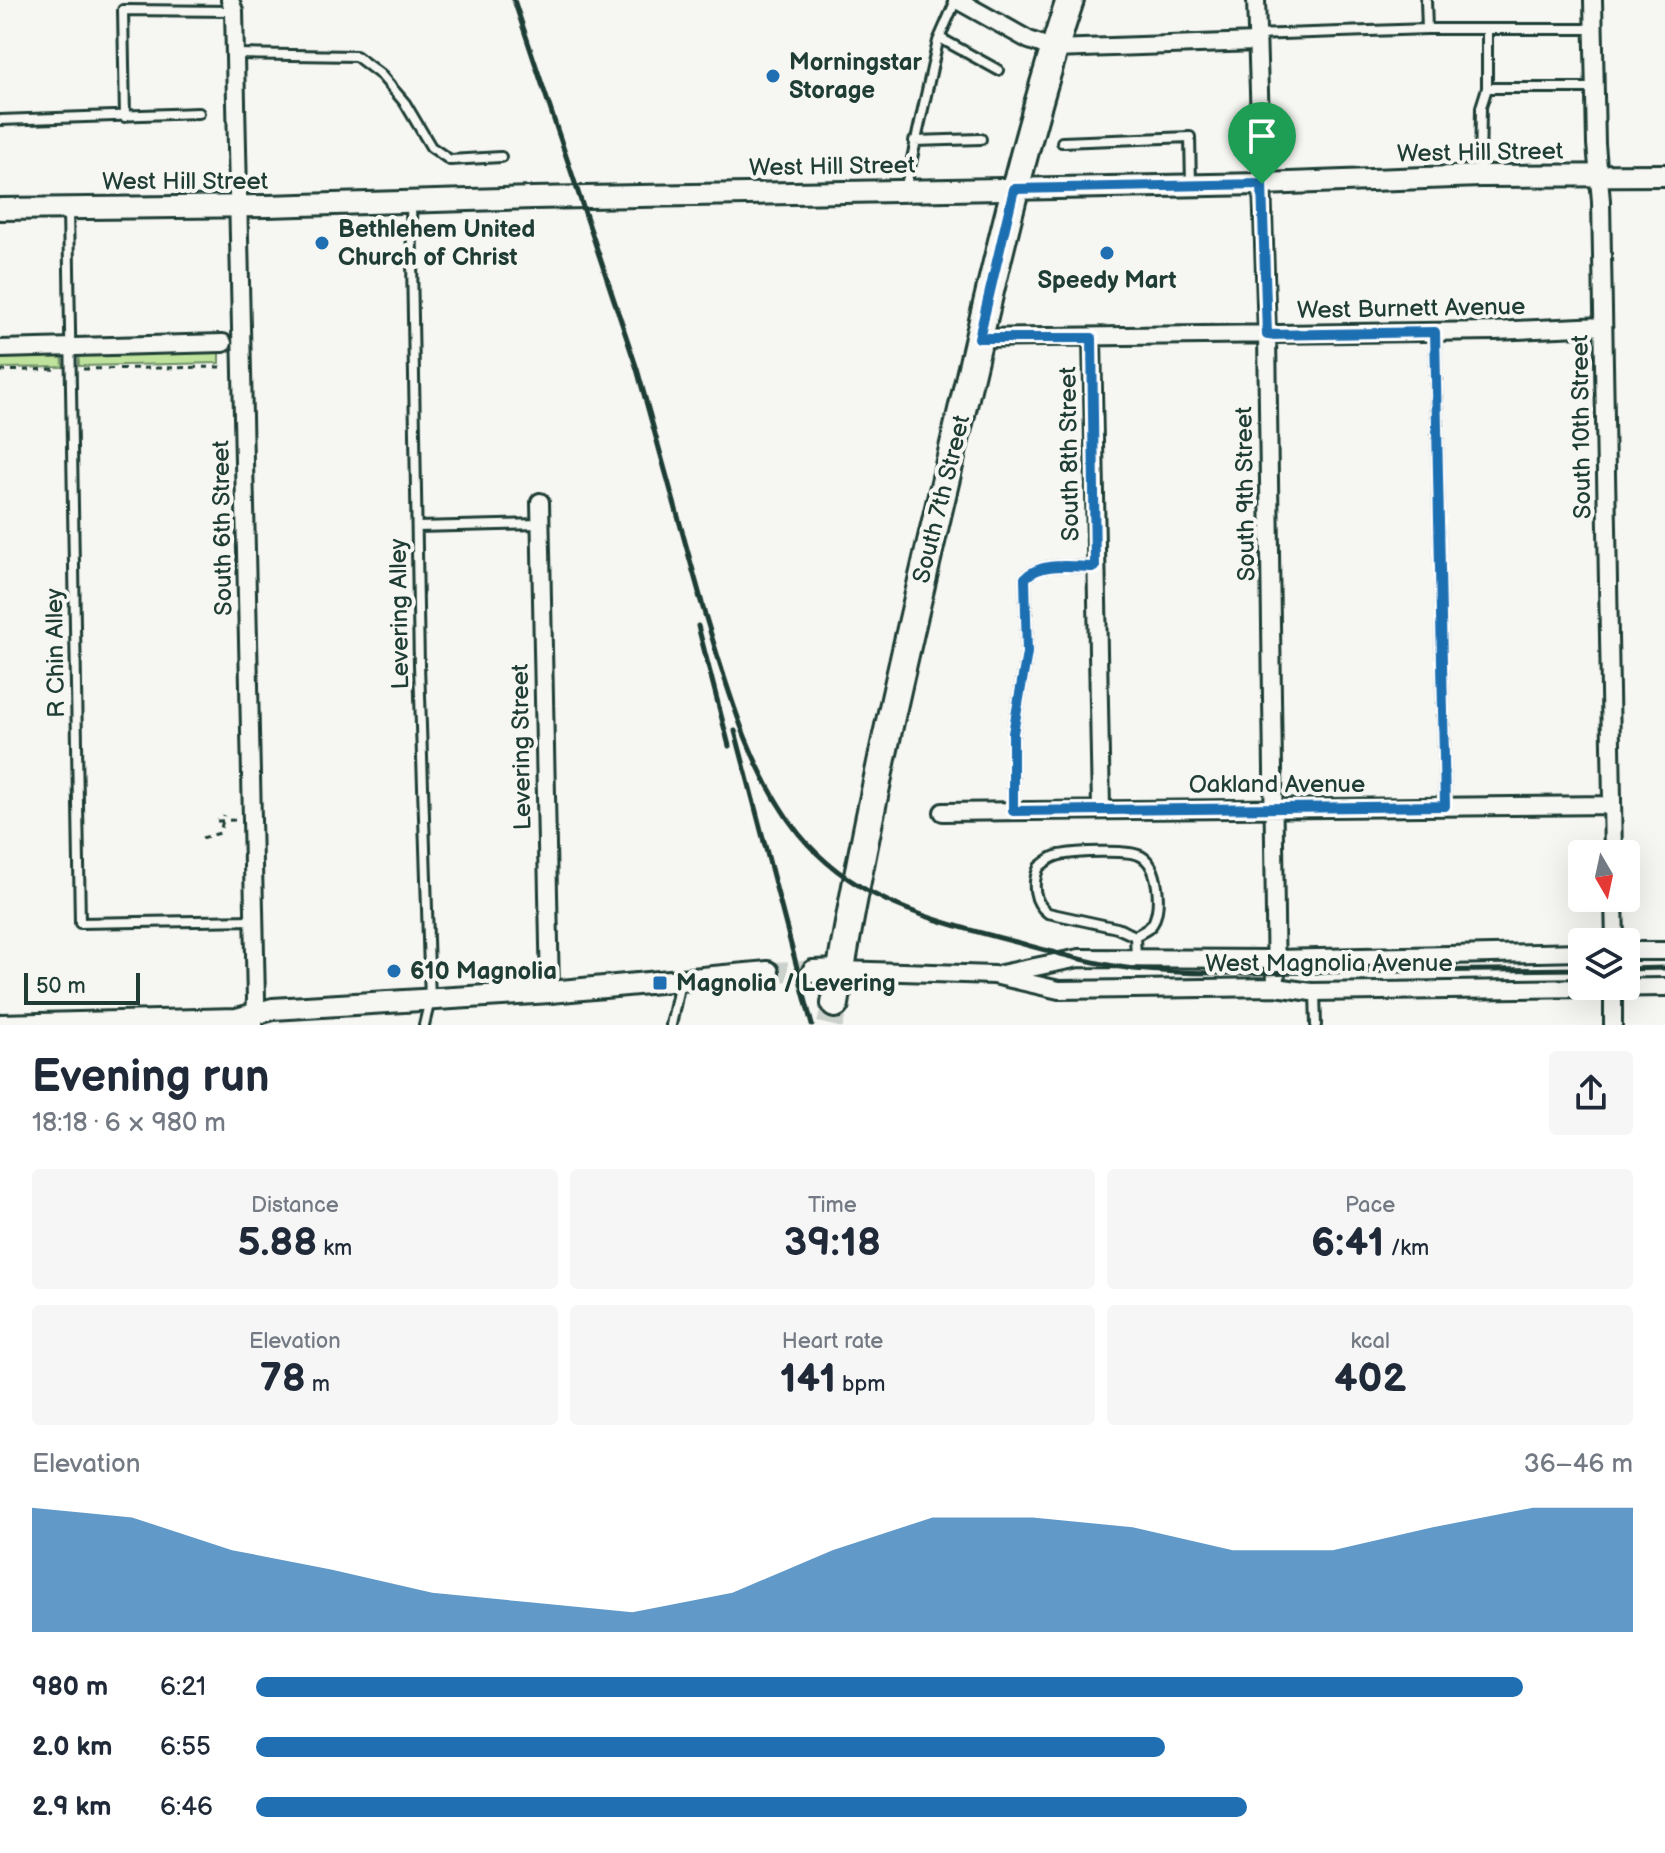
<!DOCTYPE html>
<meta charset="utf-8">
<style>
:root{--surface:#fff;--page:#f6f6f7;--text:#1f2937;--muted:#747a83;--accent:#1f6fb2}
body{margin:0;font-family:"Balsamiq Sans",sans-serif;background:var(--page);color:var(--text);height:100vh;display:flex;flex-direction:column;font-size:30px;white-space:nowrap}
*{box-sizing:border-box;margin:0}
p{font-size:26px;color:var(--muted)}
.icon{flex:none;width:44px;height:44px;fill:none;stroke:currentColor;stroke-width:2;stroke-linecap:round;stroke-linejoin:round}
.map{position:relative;height:1025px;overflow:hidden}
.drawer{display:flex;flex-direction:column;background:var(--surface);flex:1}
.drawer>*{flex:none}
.needle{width:52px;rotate:171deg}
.controls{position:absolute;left:1568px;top:840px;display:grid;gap:16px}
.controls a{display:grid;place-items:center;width:72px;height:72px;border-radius:8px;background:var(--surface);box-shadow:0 8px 32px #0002;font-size:40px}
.scale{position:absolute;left:24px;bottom:20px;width:116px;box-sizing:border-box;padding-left:8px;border:4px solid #1f3d34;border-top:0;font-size:22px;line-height:28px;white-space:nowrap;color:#1f3d34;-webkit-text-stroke:6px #f6f6f2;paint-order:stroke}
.pin{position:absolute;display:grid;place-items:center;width:68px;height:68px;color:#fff;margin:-82px -34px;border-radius:50% 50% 50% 0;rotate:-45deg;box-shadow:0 0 8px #0007}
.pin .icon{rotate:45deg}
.round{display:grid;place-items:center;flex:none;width:84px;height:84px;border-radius:8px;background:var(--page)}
.head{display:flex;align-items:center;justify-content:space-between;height:136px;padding:0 32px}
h1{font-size:44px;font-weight:700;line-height:60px}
.figures{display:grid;grid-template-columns:repeat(3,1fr);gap:12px;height:136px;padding:8px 32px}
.figures div{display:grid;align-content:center;border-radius:8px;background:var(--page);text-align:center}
.figures b{font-size:40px;font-weight:700}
.figures small{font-size:22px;font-weight:400}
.figures p{font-size:22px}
.chart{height:224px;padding:16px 32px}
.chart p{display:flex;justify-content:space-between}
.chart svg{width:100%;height:144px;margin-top:8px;fill:var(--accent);opacity:.7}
ul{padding:0 32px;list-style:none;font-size:26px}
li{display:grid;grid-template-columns:128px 96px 1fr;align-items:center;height:60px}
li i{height:20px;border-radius:10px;background:var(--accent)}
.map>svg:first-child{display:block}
.green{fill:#bfe39d;stroke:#6f9068;stroke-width:2}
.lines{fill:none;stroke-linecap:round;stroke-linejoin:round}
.tertiary-tunnel{stroke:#cbd1cc;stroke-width:20;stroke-dasharray:20 10;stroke-linecap:butt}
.primary-tunnel{stroke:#cbd1cc;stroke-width:26;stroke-dasharray:26 13;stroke-linecap:butt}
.service-casing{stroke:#1f3d34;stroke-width:14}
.minor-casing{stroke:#1f3d34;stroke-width:22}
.tertiary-casing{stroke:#1f3d34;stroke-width:26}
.primary-casing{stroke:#1f3d34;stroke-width:32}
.path{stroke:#1f3d34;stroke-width:3;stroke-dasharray:6 6;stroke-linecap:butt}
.service{stroke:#f6f6f2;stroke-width:8}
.minor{stroke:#f6f6f2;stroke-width:16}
.tertiary{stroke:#f6f6f2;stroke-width:20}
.primary{stroke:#f6f6f2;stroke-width:26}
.rail{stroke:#1f3d34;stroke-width:5}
.route-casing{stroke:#fff;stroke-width:16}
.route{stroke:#1f6fb2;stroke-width:10}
.poi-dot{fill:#1f6fb2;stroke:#f6f6f2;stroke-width:3}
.labels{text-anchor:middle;stroke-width:8;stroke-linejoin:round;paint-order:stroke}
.poi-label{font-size:24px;font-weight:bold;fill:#1f3d34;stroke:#f6f6f2;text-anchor:start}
.street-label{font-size:24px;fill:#1f3d34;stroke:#f6f6f2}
</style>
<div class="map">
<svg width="1665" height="1025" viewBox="0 0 1665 1025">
<rect width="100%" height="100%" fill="#f6f6f2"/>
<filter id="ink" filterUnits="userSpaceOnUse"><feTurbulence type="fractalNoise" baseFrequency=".0125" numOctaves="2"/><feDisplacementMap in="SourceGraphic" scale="16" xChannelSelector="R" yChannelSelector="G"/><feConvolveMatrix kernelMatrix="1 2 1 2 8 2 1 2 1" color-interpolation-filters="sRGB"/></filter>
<g filter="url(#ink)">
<path class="green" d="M219 346V363L79 366 78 349Z
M62 350 63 367 0 368V351Z"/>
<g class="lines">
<path class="tertiary-tunnel" d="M768 972 813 971"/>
<path class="primary-tunnel" d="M830 1025 835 1004"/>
<g class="service-casing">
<path id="service" d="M1426 0 1427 29
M1256 35 1427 29H1594
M940 38 998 70
M236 54 356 56 381 75 405 103 431 147 450 160 501 157
M1487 88H1595
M125 117 123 10 233 11
M0 120 199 113
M914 141 981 139
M1062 142 1190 137 1191 184
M1480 175 1481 107 1487 88V31
M905 190 938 41 956 0
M411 202 419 665 430 1000 424 1025
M68 210 80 923 254 920
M1435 332 1445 806
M417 527 540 524
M1013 811V733L1027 653 1025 578C1042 561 1072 567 1095 567
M1135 936 1117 928 1048 913C1033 902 1032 883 1039 867 1045 862 1052 856 1060 855 1075 852 1128 849 1141 856 1159 866 1161 904 1154 921 1151 929 1142 932 1135 936L1136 958
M1315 993 1316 1025
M671 1025 680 982"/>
</g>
<g class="minor-casing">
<path id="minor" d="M230 0 234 11 236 103 256 999 254 1025
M957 0 1029 40 1054 49 1256 42
M1256 0 1267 335 1276 987
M1593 0 1596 144 1601 201 1613 854
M979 338 1494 331 1603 326
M1092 338 1101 809
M0 349 223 343
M540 502 550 992
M943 812 1612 805
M1614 898 1615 942
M1626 951H1665
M841 970 994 975 1059 990 1276 987 1311 992 1665 987
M1001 974 1079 958 1275 959 1582 952
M1613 988V1025"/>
</g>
<g class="tertiary-casing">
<path id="tertiary" d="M0 209 267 206 533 198 1262 184 1480 176 1665 175
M813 971 841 970
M0 1025 237 1019 273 1009 550 992 768 972"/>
</g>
<g class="primary-casing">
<path id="primary" d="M835 1004C866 814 911 627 955 440 990 292 1022 144 1070 0"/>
</g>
<path class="path" d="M83 369 223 367
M0 371 59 369
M217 821 236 820
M202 838 220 833 224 815"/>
<use href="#service" class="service"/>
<use href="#minor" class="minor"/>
<use href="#tertiary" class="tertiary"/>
<use href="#primary" class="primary"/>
<path class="rail" d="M514 0 637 369 702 603
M699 595C724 675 746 767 799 834 849 895 919 917 993 936 1040 948 1086 963 1134 969 1194 975 1256 973 1316 972 1405 971 1493 970 1582 969
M698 626 729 746
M735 731 812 1025
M1626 969 1665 968"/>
</g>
</g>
<g class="lines" filter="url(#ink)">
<g class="route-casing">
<path id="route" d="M1262 184 1267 335 1435 332 1445 806 1013 811V733L1027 653 1025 578C1042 561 1072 567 1095 567L1092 338H979L1014 189Z"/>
</g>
<use href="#route" class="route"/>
</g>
<g class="poi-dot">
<circle cx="773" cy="76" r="8"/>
<circle cx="322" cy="243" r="8"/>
<circle cx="1107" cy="253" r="8"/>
<circle cx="394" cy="971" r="8"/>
<rect x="652" y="975" width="16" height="16" rx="4"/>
</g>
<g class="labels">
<g class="poi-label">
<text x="789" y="70">Morningstar<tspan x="789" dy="28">Storage</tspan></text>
<text x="338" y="237">Bethlehem United<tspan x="338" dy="28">Church of Christ</tspan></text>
<text x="1107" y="288" text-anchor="middle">Speedy Mart</text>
<text x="410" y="979">610 Magnolia</text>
<text x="676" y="991">Magnolia / Levering</text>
</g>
<g class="street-label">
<text transform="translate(1480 152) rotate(-1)" y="8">West Hill Street</text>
<text transform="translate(832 166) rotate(-1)" y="8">West Hill Street</text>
<text x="185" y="189">West Hill Street</text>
<text transform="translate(1411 308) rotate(-1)" y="8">West Burnett Avenue</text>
<text transform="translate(1581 427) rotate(-91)" y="8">South 10th Street</text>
<text transform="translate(1069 454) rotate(-91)" y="8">South 8th Street</text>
<text transform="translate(1245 494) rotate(-91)" y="8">South 9th Street</text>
<text transform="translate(941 499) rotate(-76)" y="8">South 7th Street</text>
<text transform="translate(222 528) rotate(-91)" y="8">South 6th Street</text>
<text transform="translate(399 614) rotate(-91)" y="8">Levering Alley</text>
<text transform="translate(55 653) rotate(-91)" y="8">R Chin Alley</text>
<text transform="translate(521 747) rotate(-91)" y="8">Levering Street</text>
<text x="1277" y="792">Oakland Avenue</text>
<text x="1329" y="971">West Magnolia Avenue</text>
</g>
</g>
</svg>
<div class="controls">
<a><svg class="needle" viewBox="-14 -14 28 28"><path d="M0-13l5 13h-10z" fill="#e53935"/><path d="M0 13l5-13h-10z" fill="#747a83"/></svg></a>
<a><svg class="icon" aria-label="layers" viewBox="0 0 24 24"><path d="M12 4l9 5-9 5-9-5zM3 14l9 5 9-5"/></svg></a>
</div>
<div class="scale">50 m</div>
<div class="pin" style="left:1262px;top:184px;background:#1e9e55"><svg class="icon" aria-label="arrive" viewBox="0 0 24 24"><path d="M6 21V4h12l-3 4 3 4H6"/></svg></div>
</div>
<section class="drawer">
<div class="head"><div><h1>Evening run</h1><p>18:18 · 6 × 980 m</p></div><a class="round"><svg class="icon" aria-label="share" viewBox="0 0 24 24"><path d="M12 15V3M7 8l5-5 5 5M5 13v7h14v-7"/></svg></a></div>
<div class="figures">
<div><p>Distance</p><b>5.88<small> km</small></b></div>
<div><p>Time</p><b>39:18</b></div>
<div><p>Pace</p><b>6:41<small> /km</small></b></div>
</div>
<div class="figures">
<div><p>Elevation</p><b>78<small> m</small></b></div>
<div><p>Heart rate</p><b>141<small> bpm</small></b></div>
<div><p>kcal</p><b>402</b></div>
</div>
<div class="chart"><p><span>Elevation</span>36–46 m</p>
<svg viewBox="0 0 160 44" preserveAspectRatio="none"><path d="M0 44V6L10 9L20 19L30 25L40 32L50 35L60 38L70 32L80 19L90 9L100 9L110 12L120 19L130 19L140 12L150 6L160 6V44z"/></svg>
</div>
<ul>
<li><b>980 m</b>6:21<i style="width:92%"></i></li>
<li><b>2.0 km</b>6:55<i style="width:66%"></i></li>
<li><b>2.9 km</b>6:46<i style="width:72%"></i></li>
</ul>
</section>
